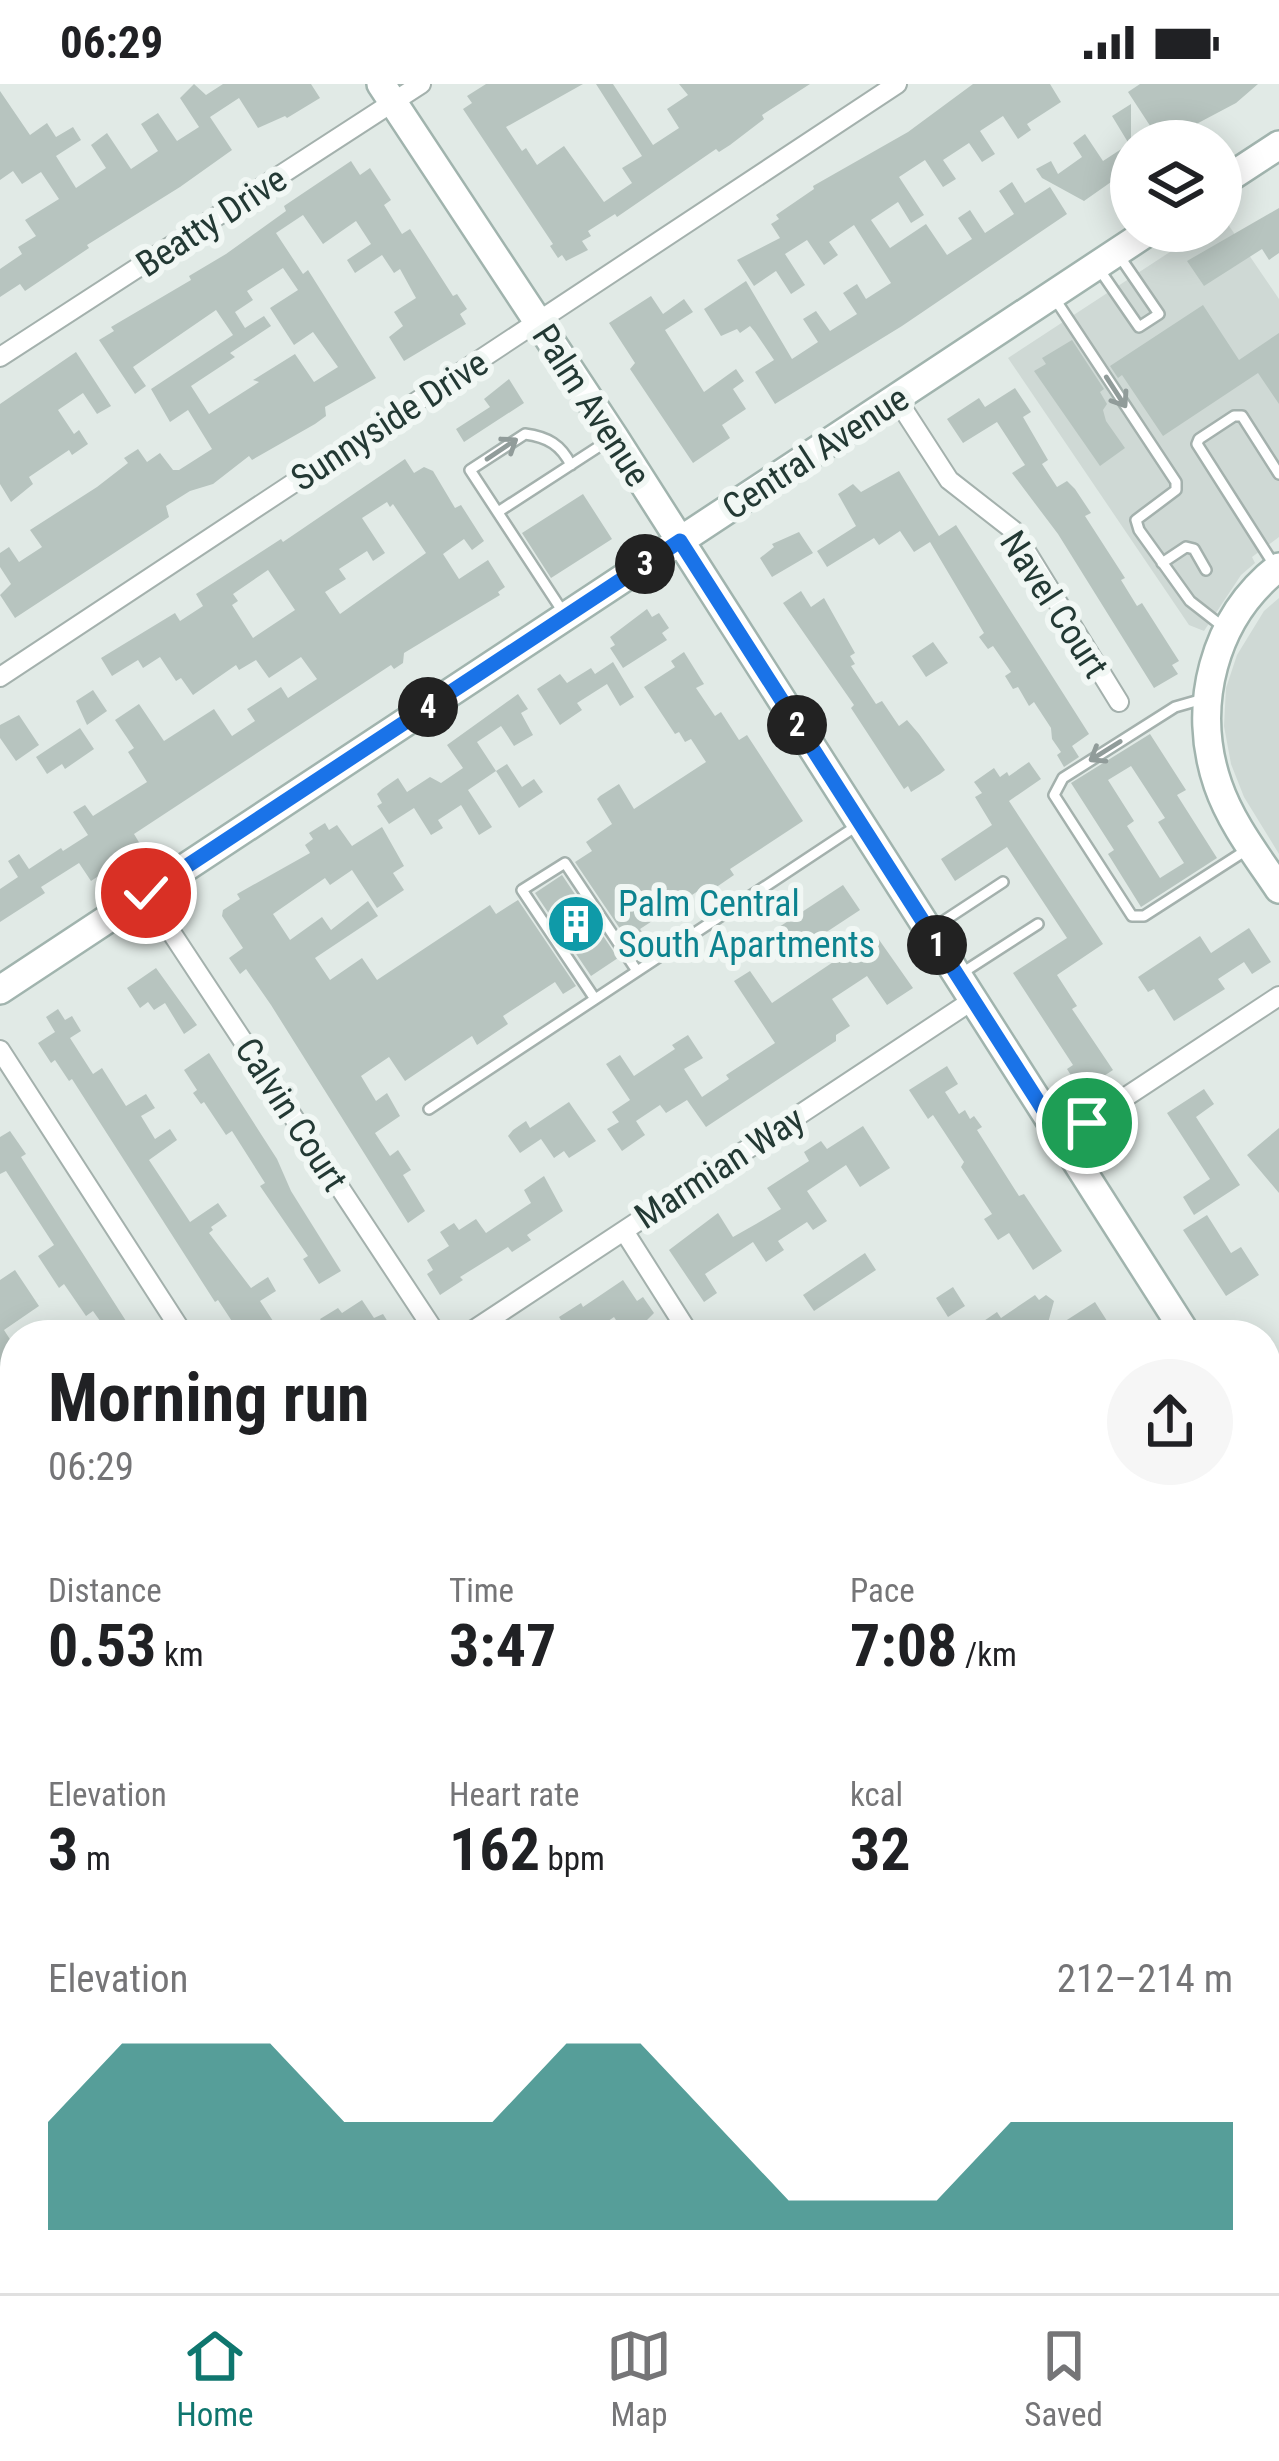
<!DOCTYPE html>
<meta charset="utf-8">
<style>
:root{--surface:#fff;--page:#f6f6f6;--text:#202124;--muted:#757577;--line:#e0e0e0;--accent:#0f766e}
body{margin:0;font-family:"Roboto Condensed",sans-serif;background:var(--page);color:var(--text);height:100vh;display:flex;flex-direction:column;font-size:45px;white-space:nowrap}
*{box-sizing:border-box;margin:0}
p{font-size:39px;color:var(--muted)}
.icon{flex:none;width:66px;height:66px;fill:none;stroke:currentColor;stroke-width:2;stroke-linecap:round;stroke-linejoin:round}
.map{position:relative;flex:1;overflow:hidden}
.sheet{position:absolute;left:0px;top:1236px;width:1281px;height:975px;display:flex;flex-direction:column;background:var(--surface);border-radius:48px 48px 0 0;box-shadow:0 6px 30px #0003}
.sheet>*{flex:none}
.buttons{position:absolute;left:1110px;top:36px;display:grid;gap:24px}
.buttons a{display:grid;place-items:center;width:132px;height:132px;border-radius:50%;background:var(--surface);box-shadow:0 6px 30px #0003;font-size:60px}
.pin{position:absolute;display:grid;place-items:center;width:102px;height:102px;color:#fff;margin:-51px;border:6px solid #fff;border-radius:50%;box-shadow:0 3px 12px #0007}
.km{position:absolute;width:60px;height:60px;margin:-30px;border-radius:50%;background:#222;color:#fff;font-size:33px;line-height:60px;text-align:center}
.round{display:grid;place-items:center;flex:none;width:126px;height:126px;border-radius:63px;background:var(--page)}
.overview{display:flex;align-items:center;justify-content:space-between;height:204px;padding:0 48px}
h1{font-size:66px;font-weight:700;line-height:90px}
.figures{display:grid;grid-template-columns:repeat(3,1fr);gap:18px;height:204px;padding:12px 48px}
.figures div{display:grid;align-content:center}
.figures b{font-size:60px;font-weight:700}
.figures small{font-size:33px;font-weight:400}
.figures p{font-size:33px}
.chart{height:336px;padding:24px 48px}
.chart p{display:flex;justify-content:space-between}
.chart svg{width:100%;height:216px;margin-top:12px;fill:var(--accent);opacity:.7}
.status{display:flex;justify-content:space-between;align-items:center;height:84px;padding:0 60px;background:var(--surface);direction:ltr}
.status svg{height:33px;fill:currentColor}
.tab-bar{display:flex;justify-content:space-around;align-items:center;height:168px;border-top:3px solid var(--line);background:var(--surface);font-size:33px;color:var(--muted)}
.tab-bar a{display:grid;justify-items:center;gap:6px}
.tab-bar .on{color:var(--accent)}
.map>svg:first-child{display:block}
.built{fill:#cfd9d5}
.building{fill:#b7c4bf;fill-rule:evenodd}
.lines{fill:none;stroke-linecap:round;stroke-linejoin:round}
.lane-casing{stroke:#a4b1ad;stroke-width:14}
.street-casing{stroke:#a4b1ad;stroke-width:22}
.secondary-casing{stroke:#a1b4ae;stroke-width:32}
.lane{stroke:#fff;stroke-width:9}
.street{stroke:#fff;stroke-width:18}
.secondary{stroke:#fff;stroke-width:27}
.oneway{stroke:#919c9a}
.route-casing{stroke:#fff;stroke-width:24}
.route{stroke:#1a73e8;stroke-width:15}
.labels{text-anchor:middle;stroke-width:12;stroke-linejoin:round;paint-order:stroke}
.street-label{font-size:36px;fill:#233934;stroke:#f1f7f4}
.culture-label{font-size:36px;fill:#0d838f;stroke:#f1f7f4;text-anchor:start}
</style>
<div class="status"><b>06:29</b><svg viewBox="0 0 49 12"><path d="M0 12V9h3v3zM5 12V6h3v6zM10 12V3h3v9zM15 12V0h3v12zM26 1h20v11H26zM47 4h2v5h-2z"/></svg></div>
<div class="map">
<svg width="1279" height="2209" viewBox="0 0 1279 2209">
<rect width="100%" height="100%" fill="#e1eae6"/>
<path class="built" d="M1223 133 1279 215V453L1252 473 1255 479 1241 491 1204 547 1189 541 1008 274 1202 147H1221Z
M1279 514V770L1244 713 1231 680 1224 642 1226 604 1237 571 1264 527Z"/>
<path class="building" d="M194 0 206 11 223 0H311L320 14 287 34 285 32 258 44 239 14 210 33 232 66 180 103 87 161 89 164 25 207 20 200 0 213V185L22 170 18 163 36 152 25 136 59 115 41 88 22 100 13 87 0 96V7L30 51 47 39 56 53 73 43 81 56 56 72 76 104 106 84 91 61 107 49 131 85 158 67 141 40 158 29 177 57 199 43 180 14Z
M486 0H583L506 43 522 67 526 64 537 81 564 62 604 118 632 99 622 84 642 72 596 0H613L653 61 679 44 667 25 688 11 679 0H810L762 31 764 35 730 61 719 68 716 65 617 133 615 130 588 147 591 152 582 157 588 166 566 177 562 171 558 174 550 162 553 160 463 25 472 19 467 12Z
M973 0H1050L1061 18 1027 40 1031 46 1018 55 1003 32 980 47 995 70 982 78 969 59 943 76 956 95 943 103 925 76 899 93 924 131 911 139 898 118 871 136 890 164 926 140 947 171 972 155 958 134 970 126 985 149 1014 130 999 107 1012 98 1025 119 1050 103 1067 130 902 242 775 320 755 288 774 276 755 248 750 242 740 249 737 245 721 252 704 225 746 197 792 275 818 258 803 235 816 227 830 247 857 230 843 209 857 200 866 215 891 199 854 141 829 158 838 171 824 181 807 156 785 170 805 201 791 210 776 187 754 202 737 176 780 154 771 140 779 135 776 131 814 105 813 102 908 48Z
M1140 0H1258L1236 19 1185 46 1178 52 1181 57H1160L1128 8Z
M1131 20V84L1084 117 1042 94 1036 85 1051 77 1058 90 1082 73 1073 59 1085 50 1103 77 1129 60 1112 32Z
M351 77 360 91 370 84 391 116 384 121 402 150 410 145 453 212 457 210 467 225 460 230 466 240 404 277 389 253 403 242 394 228 416 214 400 185 394 189 382 171 355 189 347 176 371 160 356 137 323 160 303 131 276 149 303 190 308 186 376 294 325 323 326 332 315 340 252 376 249 372 213 400 190 407 166 422 169 433 15 534 0 511 11 500 0 483V469L9 463 19 478 42 463 30 446 97 403 128 379 124 374 138 365 147 378 160 369 173 386H179L212 365 188 326 170 338 151 305 233 251 216 226 133 283 146 302 135 310 99 256 114 247 111 243 191 196 189 192 226 170 286 127 284 122ZM283 184 298 206 270 224 294 261 313 248 338 283 314 298 295 270 253 296 259 298 209 330 191 302 235 273 230 269 271 242 264 232 245 244 235 228 253 216 247 207Z
M1279 124V169L1269 176 1262 165 1204 202 1187 177Z
M651 212 663 230 684 215 693 228 665 246 704 308 736 285 744 297 733 305 746 325 722 341 730 354 693 379 630 285 635 279 609 239Z
M1203 221 1239 276 1279 249V320L1258 289 1163 352 1122 291 1118 294 1110 282Z
M1072 256 1104 305 1100 308 1107 320 1103 326 1106 337 1125 364 1100 382 1034 287 1046 280 1042 274Z
M76 268 111 322 97 330 83 309 58 326 74 350 79 346 88 360 72 371 69 366 29 393 33 400 11 418 0 400V320Z
M509 295 524 319 464 358 456 345 490 323 484 315Z
M1015 304 1031 328 1023 333 1048 376 1042 380 1057 403 1067 397 1075 405 1091 429 1085 432 1125 494 1121 496 1137 522 1142 519 1179 577 1172 581 1178 590 1154 604 1058 450 1012 389 1025 381 997 338 963 359 947 335 979 314 985 323Z
M405 375 414 389 424 383 433 387 455 424 461 421 484 457 472 466 464 455 443 470 459 495 488 476 505 503 498 508 500 511 404 569 403 579 394 585 391 581 134 750 140 760 103 789 91 797 79 779 41 803 45 809 0 838V805L18 793 8 777 19 770 29 785 61 764 63 767 88 751 73 728 85 721 93 732 147 698 128 668 134 664 115 636 139 620 164 657 214 625 232 652 255 637 247 625 281 603 288 614 317 595 301 573 269 594 256 576 239 586 236 581 193 611 181 594 176 597 160 573 143 584 138 576 112 592 101 574 175 529 180 537 203 522 196 510 281 455 283 458ZM387 418 390 423 393 420 426 469 340 530 325 508 346 495 339 485 367 467 373 477 385 469 362 434ZM268 486 295 526 253 554 232 521 238 517 233 510Z
M899 387 939 452 956 441 1089 650 1072 662 1079 673 1064 683 1057 671 1061 668 1052 655 1051 644 1034 618 1029 622 1018 603 1013 605 1005 592 1011 588 993 562 988 565 979 553 984 549 930 458 914 468 900 447 879 461 874 454 827 483 817 467 856 442 838 410 853 400 861 408Z
M583 410 612 455 551 494 522 449Z
M799 448 813 469 772 493 760 474 774 463 772 460Z
M801 507 811 523 824 514 855 569 850 572 855 580 851 582 876 620 882 617 899 642 907 636 919 650 945 686 940 690 911 708 908 702 904 705 851 624 854 621 783 519Z
M647 525 652 533 659 529 669 544 662 549 667 556 623 584 610 564 615 561 610 553Z
M933 558 948 579 926 593 912 572Z
M684 568 704 600 696 604 715 632 721 628 739 656 747 651 803 737 730 785 734 791 702 813 698 807 640 845 647 855 633 864 575 778 592 767 586 758 612 740 597 715 600 712 619 700 634 725 706 678 691 655 685 658 679 648 675 650 644 603 675 583 671 577Z
M613 578 634 613 620 622 607 600 577 619 582 626 560 641 537 605 560 590 567 599 591 584 595 590Z
M93 606 107 627 87 641 76 617Z
M518 610 528 625 521 629 533 651 514 662 501 642 477 658 496 687 468 706 492 743 479 751 461 721 438 736 443 744 431 751 414 724 389 740 377 722 382 719 377 710 382 705 398 694 407 708 430 693 441 699 463 684 447 661Z
M19 631 39 661 16 677 0 654V641Z
M80 644 94 665 65 685 62 680 47 690 36 673Z
M1150 650 1186 706 1177 711 1217 774 1141 823 1108 770 1114 766 1071 699ZM1131 682 1165 734 1158 738 1184 779 1160 794 1127 742 1134 737 1108 696Z
M1029 678 1041 695 1009 717 1103 860 1057 891 1077 922 1072 925 1113 986 1081 1007 1067 985 1073 981 1013 889 1067 854 1007 763 955 797 941 775 992 741 975 713 982 709 974 698 994 684 1000 693 1007 688 1009 692Z
M507 680 522 703 534 695 543 708 519 724 496 687Z
M325 739 329 746 337 741 352 762 382 743 404 782 393 789 404 806 377 824 352 786 330 801 325 794 273 830 290 856 322 833 331 846 368 817 378 832 315 874 330 896 362 874 377 896 490 821 496 830 518 816 576 902 563 910 555 898 503 932 508 940 477 961 472 952 405 997 389 973 361 992 376 1017 387 1009 400 1032 375 1049 390 1072 398 1066 411 1086 403 1091 425 1127 408 1139 271 921 246 885 240 890 229 874 243 864 222 832 223 826 240 815 237 810 310 769 305 761 313 755 309 749Z
M562 791 618 874 591 892 535 809Z
M843 801 860 826 790 872 773 847Z
M1249 844 1271 878 1252 890 1244 878 1218 895 1225 905 1174 937 1154 905 1148 908 1138 893 1200 852 1211 869Z
M875 850 913 904 887 921 867 892 832 915 850 942 836 951V957L706 1043 687 1016 666 1029 660 1021 636 1037 645 1051 622 1067 607 1045 619 1038 612 1028 630 1016 606 980 620 971 634 992 675 965 672 961 688 951 703 974 684 985 702 1013 729 995 726 991 775 959 734 897 750 887 772 919Z
M156 884 197 941 184 950 165 919 154 926 148 918 140 924 127 904Z
M58 925 65 936 72 932 81 947 70 954 93 990 102 984 126 1022 146 1010 155 1024 141 1032 155 1055 170 1045 177 1056 149 1076 190 1138 218 1119 227 1132 211 1143 213 1146 209 1149 251 1204 268 1193 276 1207 260 1217 273 1237 252 1251H241L218 1216 215 1218 72 995 69 997 55 976 51 979 38 959 55 948 46 933Z
M209 969 277 1075 291 1107 341 1187 319 1200 303 1175 308 1172 260 1102 265 1099 232 1047 226 1051 204 1018 201 1020 193 1009 197 1006 184 986Z
M947 982 958 1000 945 1008 959 1030 965 1026 970 1035 974 1032 982 1043 977 1046 1019 1112 1024 1110 1062 1167 1033 1186 1009 1149 998 1156 984 1135 992 1130 961 1083 964 1078 960 1072 933 1031 928 1035 909 1006Z
M1204 1005 1214 1020 1196 1033 1240 1101 1194 1131 1183 1113 1210 1095 1167 1029Z
M569 1018 596 1057 569 1074 564 1067 554 1074 541 1055 520 1069 508 1052 513 1046 526 1037 530 1044Z
M863 1042 890 1084 860 1103 846 1081 807 1107 827 1137 813 1146 807 1138 778 1157 784 1166 766 1178 753 1158 705 1190 717 1209 704 1218 669 1166 718 1129 733 1153 756 1140 781 1125 767 1104 809 1077 804 1068 821 1057 827 1065Z
M1279 1044V1109L1247 1071Z
M10 1047 26 1070 21 1073 135 1251H110L93 1227 86 1232 64 1200 59 1204 38 1172 54 1161 6 1087 0 1090V1053Z
M544 1092 563 1127 527 1151 531 1156 512 1168 508 1163 460 1193 463 1196 440 1211 427 1190 433 1186 427 1176 449 1162 440 1148 454 1139 459 1146 476 1135 486 1149 531 1119 524 1106Z
M1207 1131 1231 1169 1241 1163 1259 1191 1226 1212 1183 1146Z
M865 1169 876 1186 814 1227 803 1211Z
M15 1186 39 1222 4 1246 15 1263V1304L0 1281V1196Z
M623 1196 637 1217 643 1213 654 1229 647 1236 625 1250 614 1233 588 1251H548L564 1241 559 1233 581 1219 583 1223Z
M953 1203 965 1222 948 1233 936 1214Z
M1035 1211 1039 1216 1046 1211 1054 1217 1045 1250 1095 1218 1109 1240 1092 1251H985L978 1241 997 1228 1001 1234Z
M362 1216 374 1234 383 1230 396 1251H309L324 1241 320 1235 338 1224 342 1229Z
M0 1447 15 1470V1514L0 1491Z
M15 1906V1945L0 1955V1916Z
M15 2063V2104L0 2114V2073Z"/>
<g class="lines">
<g class="lane-casing">
<path id="lane" d="M1099 185 1139 243 1159 230 1120 173
M1055 215 1176 398V406L1136 436 1139 446 1190 517 1222 542
M498 428 609 356
M1162 479 1186 463 1194 465 1206 486
M1276 484 1197 360 1199 355 1234 332H1242L1279 390
M563 528 470 386 525 350C548 353 561 361 571 381
M1203 615 1175 623 1063 694 1054 711 1132 832H1144L1245 767
M933 844 1003 798
M962 889 1038 840
M595 915 522 806 565 779 637 887
M429 1025 855 743"/>
</g>
<g class="street-casing">
<path id="street" d="M0 273 421 0
M896 314 949 396 1013 446 1119 618
M0 593 897 0
M146 810 437 1251
M0 966 184 1251
M1062 1055 1279 912
M624 1147 690 1251
M466 1251 973 916
M0 1357 15 1380
M1266 1647 1279 1638
M0 1781 15 1805
M0 1864 15 1854
M1266 1955 1279 1947
M61 2196 70 2209
M541 2196 549 2209
M423 2209 443 2196
M890 2209 909 2196"/>
</g>
<g class="secondary-casing">
<path id="secondary" d="M381 0 614 353 1187 1251
M1221 99 1279 61
M1279 483C1213 534 1191 623 1218 701 1231 739 1257 772 1279 805
M0 906 1149 147
M1266 1375 1279 1395
M0 2170 15 2160"/>
</g>
<use href="#lane" class="lane"/>
<use href="#street" class="street"/>
<use href="#secondary" class="secondary"/>
</g>
<defs><path id="oneway-shaft" d="M-6 0H5M1.5-3L5.5 0L1.5 3" fill="none" stroke-width="1.6" stroke-linecap="round" stroke-linejoin="round" transform="scale(3)"/></defs>
<g class="oneway">
<use href="#oneway-shaft" transform="translate(1116 308) rotate(57)"/>
<use href="#oneway-shaft" transform="translate(502 365) rotate(-34)"/>
<use href="#oneway-shaft" transform="translate(1105 667) rotate(148)"/>
</g>
<g class="lines">
<g class="route-casing">
<path id="route" d="M146 809 680 457 1062 1055 1087 1039"/>
</g>
<use href="#route" class="route"/>
</g>
<defs>
<g id="building-disc" transform="scale(3)"><circle r="9.5" fill="#0f9aa8" stroke="#f1f7f4"/><path d="M-4-6H4V6H1V3H-1V6H-4ZM-2.5-4.3h1.7v1.8h-1.7ZM.8-4.3h1.7v1.8H.8ZM-2.5-1h1.7V.8h-1.7ZM.8-1h1.7V.8H.8Z" fill="#fff"/></g>
</defs>
<g fill-rule="evenodd">
<use href="#building-disc" x="576" y="840"/>
</g>
<g class="labels">
<g class="street-label">
<text transform="translate(211 137) rotate(-33)" y="13">Beatty Drive</text>
<text transform="translate(592 321) rotate(57)" y="13">Palm Avenue</text>
<text transform="translate(389 336) rotate(-33)" y="13">Sunnyside Drive</text>
<text transform="translate(815 368) rotate(-33)" y="13">Central Avenue</text>
<text transform="translate(1055 520) rotate(57)" y="13">Navel Court</text>
<text transform="translate(292 1030) rotate(57)" y="13">Calvin Court</text>
<text transform="translate(719 1083) rotate(-33)" y="13">Marmian Way</text>
</g>
<g class="culture-label">
<text x="618" y="832">Palm Central<tspan x="618" dy="41">South Apartments</tspan></text>
</g>
</g>
</svg>
<div class="buttons">
<a><svg class="icon" aria-label="layers" viewBox="0 0 24 24"><path d="M12 4l9 5-9 5-9-5zM3 14l9 5 9-5"/></svg></a>
</div>
<div class="pin" style="left:1087px;top:1039px;background:#1e9e55"><svg class="icon" aria-label="arrive" viewBox="0 0 24 24"><path d="M6 21V4h12l-3 4 3 4H6"/></svg></div>
<div class="pin" style="left:146px;top:809px;background:#d93025"><svg class="icon" aria-label="check" viewBox="0 0 24 24"><path d="M5 12l5 5 9-10"/></svg></div>
<b class="km" style="left:937px;top:861px">1</b>
<b class="km" style="left:797px;top:641px">2</b>
<b class="km" style="left:645px;top:480px">3</b>
<b class="km" style="left:428px;top:623px">4</b>
<section class="sheet">
<div class="overview"><div><h1>Morning run</h1><p>06:29</p></div><a class="round"><svg class="icon" aria-label="share" viewBox="0 0 24 24"><path d="M12 15V3M7 8l5-5 5 5M5 13v7h14v-7"/></svg></a></div>
<div class="figures">
<div><p>Distance</p><b>0.53<small> km</small></b></div>
<div><p>Time</p><b>3:47</b></div>
<div><p>Pace</p><b>7:08<small> /km</small></b></div>
</div>
<div class="figures">
<div><p>Elevation</p><b>3<small> m</small></b></div>
<div><p>Heart rate</p><b>162<small> bpm</small></b></div>
<div><p>kcal</p><b>32</b></div>
</div>
<div class="chart"><p><span>Elevation</span>212–214 m</p>
<svg viewBox="0 0 160 44" preserveAspectRatio="none"><path d="M0 44V22L10 6L20 6L30 6L40 22L50 22L60 22L70 6L80 6L90 22L100 38L110 38L120 38L130 22L140 22L150 22L160 22V44z"/></svg>
</div>
</section>
</div>
<nav class="tab-bar">
<a class="on"><svg class="icon" aria-label="home" viewBox="0 0 24 24"><path d="M3 11l9-7 9 7M6 9v11h12V9"/></svg>Home</a>
<a><svg class="icon" aria-label="map" viewBox="0 0 24 24"><path d="M3 6l6-2 6 2 6-2v14l-6 2-6-2-6 2zM9 4v14M15 6v14"/></svg>Map</a>
<a><svg class="icon" aria-label="saved" viewBox="0 0 24 24"><path d="M7 4h10v16l-5-4-5 4z"/></svg>Saved</a>
</nav>
